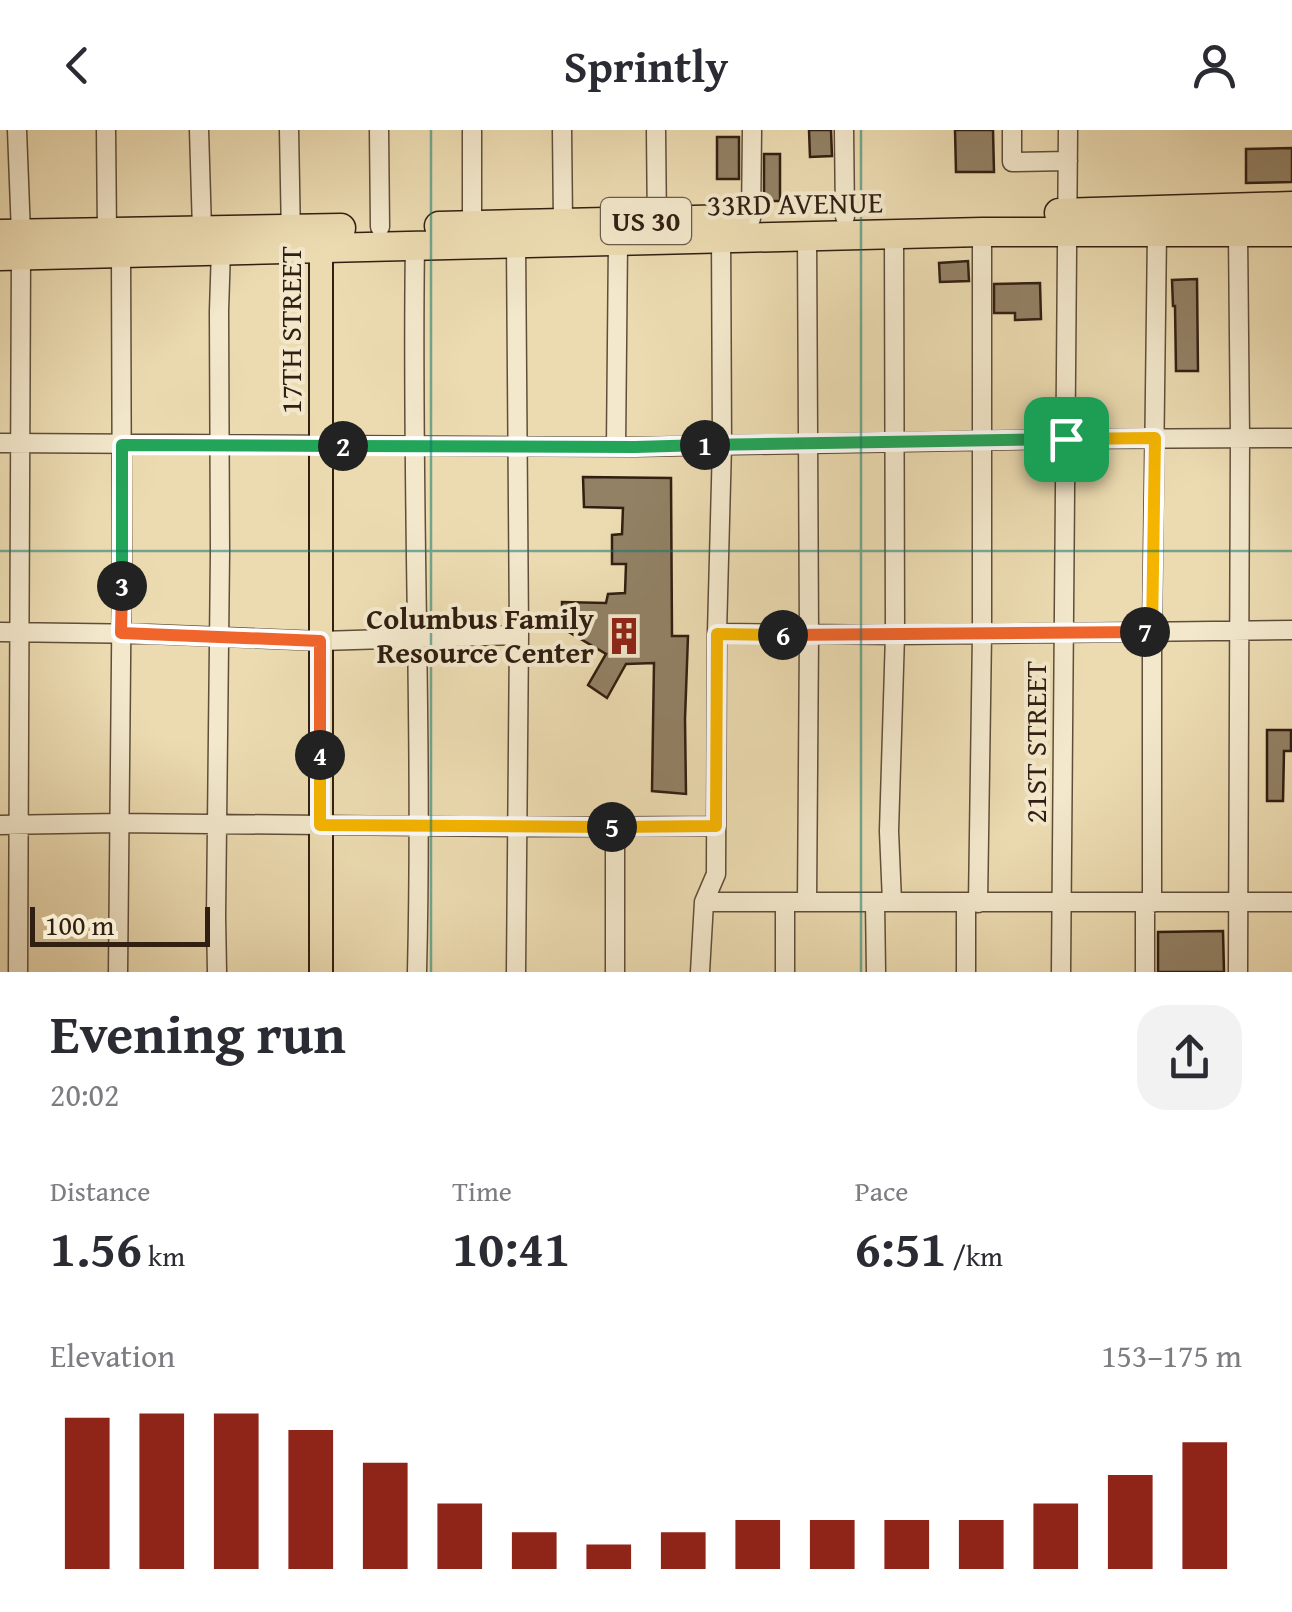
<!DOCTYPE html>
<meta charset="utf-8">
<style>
:root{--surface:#fff;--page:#f2f2f3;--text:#2b2b33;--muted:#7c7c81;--accent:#8f2418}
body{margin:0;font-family:"Gentium Book Plus",serif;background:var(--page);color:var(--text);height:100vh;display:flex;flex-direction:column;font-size:38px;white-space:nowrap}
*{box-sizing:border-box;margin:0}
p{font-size:32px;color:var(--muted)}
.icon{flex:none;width:55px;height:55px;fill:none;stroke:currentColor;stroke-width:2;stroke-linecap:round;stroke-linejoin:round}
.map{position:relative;height:842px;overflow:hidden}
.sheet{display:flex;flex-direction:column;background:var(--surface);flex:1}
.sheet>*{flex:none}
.scale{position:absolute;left:30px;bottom:25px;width:180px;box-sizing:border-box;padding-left:10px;border:5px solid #311f12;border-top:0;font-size:28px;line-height:35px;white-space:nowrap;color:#311f12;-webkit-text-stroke:8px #f3e8cc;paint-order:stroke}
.pin{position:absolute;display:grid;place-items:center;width:85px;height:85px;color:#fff;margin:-42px;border-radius:20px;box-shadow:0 5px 15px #0006}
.km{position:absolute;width:50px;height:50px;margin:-25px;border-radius:50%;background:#222;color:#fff;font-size:28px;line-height:50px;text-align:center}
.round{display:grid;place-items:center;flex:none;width:105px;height:105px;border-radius:30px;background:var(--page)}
.overview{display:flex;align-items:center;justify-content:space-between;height:170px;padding:0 50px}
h1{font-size:55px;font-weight:700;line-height:75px}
.metrics{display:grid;grid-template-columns:repeat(3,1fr);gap:15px;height:170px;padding:10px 50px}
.metrics div{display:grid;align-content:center}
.metrics b{font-size:50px;font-weight:700}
.metrics small{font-size:28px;font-weight:400}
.metrics p{font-size:28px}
.chart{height:280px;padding:20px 50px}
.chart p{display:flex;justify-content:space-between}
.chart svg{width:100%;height:180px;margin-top:10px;stroke:var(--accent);stroke-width:6}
header{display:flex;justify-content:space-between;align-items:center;height:130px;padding:0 50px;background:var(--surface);font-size:45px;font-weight:700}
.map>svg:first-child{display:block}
.building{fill:#928165;stroke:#311f12;stroke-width:2.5}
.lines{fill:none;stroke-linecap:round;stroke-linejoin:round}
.minor-casing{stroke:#604e3a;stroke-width:21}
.major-casing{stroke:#311f12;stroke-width:26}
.highway-casing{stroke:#311f12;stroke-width:31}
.minor{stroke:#f3e8cc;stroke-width:18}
.major{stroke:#ecdbb1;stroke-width:22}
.highway{stroke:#ecdbb1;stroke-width:28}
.split-1-casing{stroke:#fff;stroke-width:20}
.split-2-casing{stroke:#fff;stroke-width:20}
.split-3-casing{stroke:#fff;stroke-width:20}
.split-4-casing{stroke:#fff;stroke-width:20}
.split-5-casing{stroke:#fff;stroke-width:20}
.split-6-casing{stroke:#fff;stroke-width:20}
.split-7-casing{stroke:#fff;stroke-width:20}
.split-8-casing{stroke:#fff;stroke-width:20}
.split-1{stroke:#22a559;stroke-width:12}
.split-2{stroke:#22a559;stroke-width:12}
.split-3{stroke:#22a559;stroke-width:12}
.split-4{stroke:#f0652b;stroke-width:12}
.split-5{stroke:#f5b400;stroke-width:12}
.split-6{stroke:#f5b400;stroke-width:12}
.split-7{stroke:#f0652b;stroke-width:12}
.split-8{stroke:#f5b400;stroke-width:12}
.grid{fill:none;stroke:#0f766e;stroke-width:2.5;stroke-opacity:0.55}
.labels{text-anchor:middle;stroke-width:8;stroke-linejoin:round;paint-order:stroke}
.shield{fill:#f3e8cc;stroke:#6b5b4a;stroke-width:2.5}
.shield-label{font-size:28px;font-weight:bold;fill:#311f12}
.street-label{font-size:30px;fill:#311f12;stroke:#f3e8cc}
.poi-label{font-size:30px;font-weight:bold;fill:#311f12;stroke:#f3e8cc;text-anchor:end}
</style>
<header><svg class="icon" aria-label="back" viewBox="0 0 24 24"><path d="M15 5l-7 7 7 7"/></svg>Sprintly<svg class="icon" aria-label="person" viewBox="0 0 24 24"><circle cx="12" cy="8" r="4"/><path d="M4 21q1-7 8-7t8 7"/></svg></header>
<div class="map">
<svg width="1292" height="842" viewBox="0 0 1292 842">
<rect width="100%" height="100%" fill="#ecdbb1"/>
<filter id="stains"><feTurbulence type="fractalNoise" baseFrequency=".002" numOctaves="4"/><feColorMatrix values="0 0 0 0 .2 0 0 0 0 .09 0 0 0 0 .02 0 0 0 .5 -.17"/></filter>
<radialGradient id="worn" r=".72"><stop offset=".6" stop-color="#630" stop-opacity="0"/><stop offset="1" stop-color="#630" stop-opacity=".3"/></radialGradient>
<path class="building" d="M809 0H831L832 26 810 27Z
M955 0H993L994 42H956Z
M717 7H739V49H717Z
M1292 18V52L1246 53V19Z
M764 24H780V71H764Z
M968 131 969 151 940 152 939 133Z
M1197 149 1198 241H1176L1175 176H1173L1172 150Z
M1040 153 1041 189 1015 190V183H994V154Z
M583 347 671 348 672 506H688L685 589 686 664 652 661 654 533 626 534 607 568 588 555 606 524 562 498V472L606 473 608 464 625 463 626 434H612V405L622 404 623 378 584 377Z
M1267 600H1291V621H1284L1283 671H1267Z
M1223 801 1224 842H1158V802Z"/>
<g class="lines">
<g class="minor-casing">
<path id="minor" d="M17 0 21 104
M106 0 107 103
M199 0 202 100
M289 0 291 108
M379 0 380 97
M472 0V95
M562 0 563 93
M656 0 657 99
M844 0 845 87
M1012 0V32L1068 31
M751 89 752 0
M1238 103 1240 308 1238 842
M516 113 519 505 516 842
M415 115C411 357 423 600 417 842
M0 313 635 317 1066 309 1292 308
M616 317 618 111
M0 502 150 504 321 511 519 505
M717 503 895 505 1292 500
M0 695 118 693 516 697 716 696
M704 772H1292
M785 772V842
M807 772 809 505 807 106
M875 772 876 842
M892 772 889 701 895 505 894 105
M966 773V842
M978 773 982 504V102
M1145 773V842
M1152 773V502L1157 102
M18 842 21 124
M118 842 122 429 121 121
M217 842 216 786 220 423 219 181 221 119
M615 842V697
M700 842 704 772 716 744 717 503 722 315 721 100
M1061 842 1068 0"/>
</g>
<g class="major-casing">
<path id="major" d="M321 101V842"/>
</g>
<g class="highway-casing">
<path id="highway" d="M1059 83 1292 76
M439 96 736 89
M0 104 341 98
M0 126 982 102H1292"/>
</g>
<use href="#minor" class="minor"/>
<use href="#major" class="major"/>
<use href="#highway" class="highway"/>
</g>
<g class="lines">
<g class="split-1-casing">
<path id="split-1" d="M705 315 1066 309"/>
</g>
<g class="split-2-casing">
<path id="split-2" d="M343 316 635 317 705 315"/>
</g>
<g class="split-3-casing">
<path id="split-3" d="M122 456V315L343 316"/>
</g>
<g class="split-4-casing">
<path id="split-4" d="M122 456 121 503 320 511V625"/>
</g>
<g class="split-5-casing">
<path id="split-5" d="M320 625V695L612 697"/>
</g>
<g class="split-6-casing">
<path id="split-6" d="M612 697 716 696 717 504 783 505"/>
</g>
<g class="split-7-casing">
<path id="split-7" d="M783 505 1145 502"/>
</g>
<g class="split-8-casing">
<path id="split-8" d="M1066 309 1155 308 1152 502H1145"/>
</g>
<use href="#split-1" class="split-1"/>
<use href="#split-2" class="split-2"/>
<use href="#split-3" class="split-3"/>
<use href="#split-4" class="split-4"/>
<use href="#split-5" class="split-5"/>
<use href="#split-6" class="split-6"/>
<use href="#split-7" class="split-7"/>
<use href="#split-8" class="split-8"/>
</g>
<path class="grid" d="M431 0V842M861 0V842M0 421H1292"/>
<defs>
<g id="building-bare" transform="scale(3)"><path d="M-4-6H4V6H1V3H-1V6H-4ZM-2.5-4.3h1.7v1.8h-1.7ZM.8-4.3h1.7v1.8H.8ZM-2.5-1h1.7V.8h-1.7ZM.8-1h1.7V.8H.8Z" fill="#8f2418" stroke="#f3e8cc" stroke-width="2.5" paint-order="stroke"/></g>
</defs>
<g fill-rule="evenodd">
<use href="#building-bare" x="624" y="506"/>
</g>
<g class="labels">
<rect class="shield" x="601" y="68" width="90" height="46" rx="8"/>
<g class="shield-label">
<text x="646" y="101">US 30</text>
</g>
<g class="street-label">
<text transform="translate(795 74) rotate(-1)" y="10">33RD AVENUE</text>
<text transform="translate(291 200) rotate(-90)" y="10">17TH STREET</text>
<text transform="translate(1036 612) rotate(-90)" y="10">21ST STREET</text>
</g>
<g class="poi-label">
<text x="594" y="499">Columbus Family<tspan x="594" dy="34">Resource Center</tspan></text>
</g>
</g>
<rect width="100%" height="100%" filter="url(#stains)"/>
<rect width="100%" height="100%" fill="url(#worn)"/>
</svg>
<div class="scale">100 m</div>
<div class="pin" style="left:1066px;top:309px;background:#1e9e55"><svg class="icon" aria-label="arrive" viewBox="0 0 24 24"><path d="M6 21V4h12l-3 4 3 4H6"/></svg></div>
<b class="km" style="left:705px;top:315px">1</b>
<b class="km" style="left:343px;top:316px">2</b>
<b class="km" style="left:122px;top:456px">3</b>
<b class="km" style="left:320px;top:625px">4</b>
<b class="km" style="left:612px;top:697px">5</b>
<b class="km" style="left:783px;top:505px">6</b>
<b class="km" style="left:1145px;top:502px">7</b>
</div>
<section class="sheet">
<div class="overview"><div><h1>Evening run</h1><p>20:02</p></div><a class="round"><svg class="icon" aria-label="share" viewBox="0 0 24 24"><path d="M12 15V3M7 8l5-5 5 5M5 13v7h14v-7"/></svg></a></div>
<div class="metrics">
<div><p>Distance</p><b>1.56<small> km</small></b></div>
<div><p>Time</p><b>10:41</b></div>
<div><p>Pace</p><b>6:51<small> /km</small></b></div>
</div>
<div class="chart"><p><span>Elevation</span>153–175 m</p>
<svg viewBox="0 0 160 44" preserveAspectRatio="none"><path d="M5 44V7M15 44V6M25 44V6M35 44V10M45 44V18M55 44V28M65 44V35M75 44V38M85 44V35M95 44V32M105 44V32M115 44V32M125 44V32M135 44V28M145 44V21M155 44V13"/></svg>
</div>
</section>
